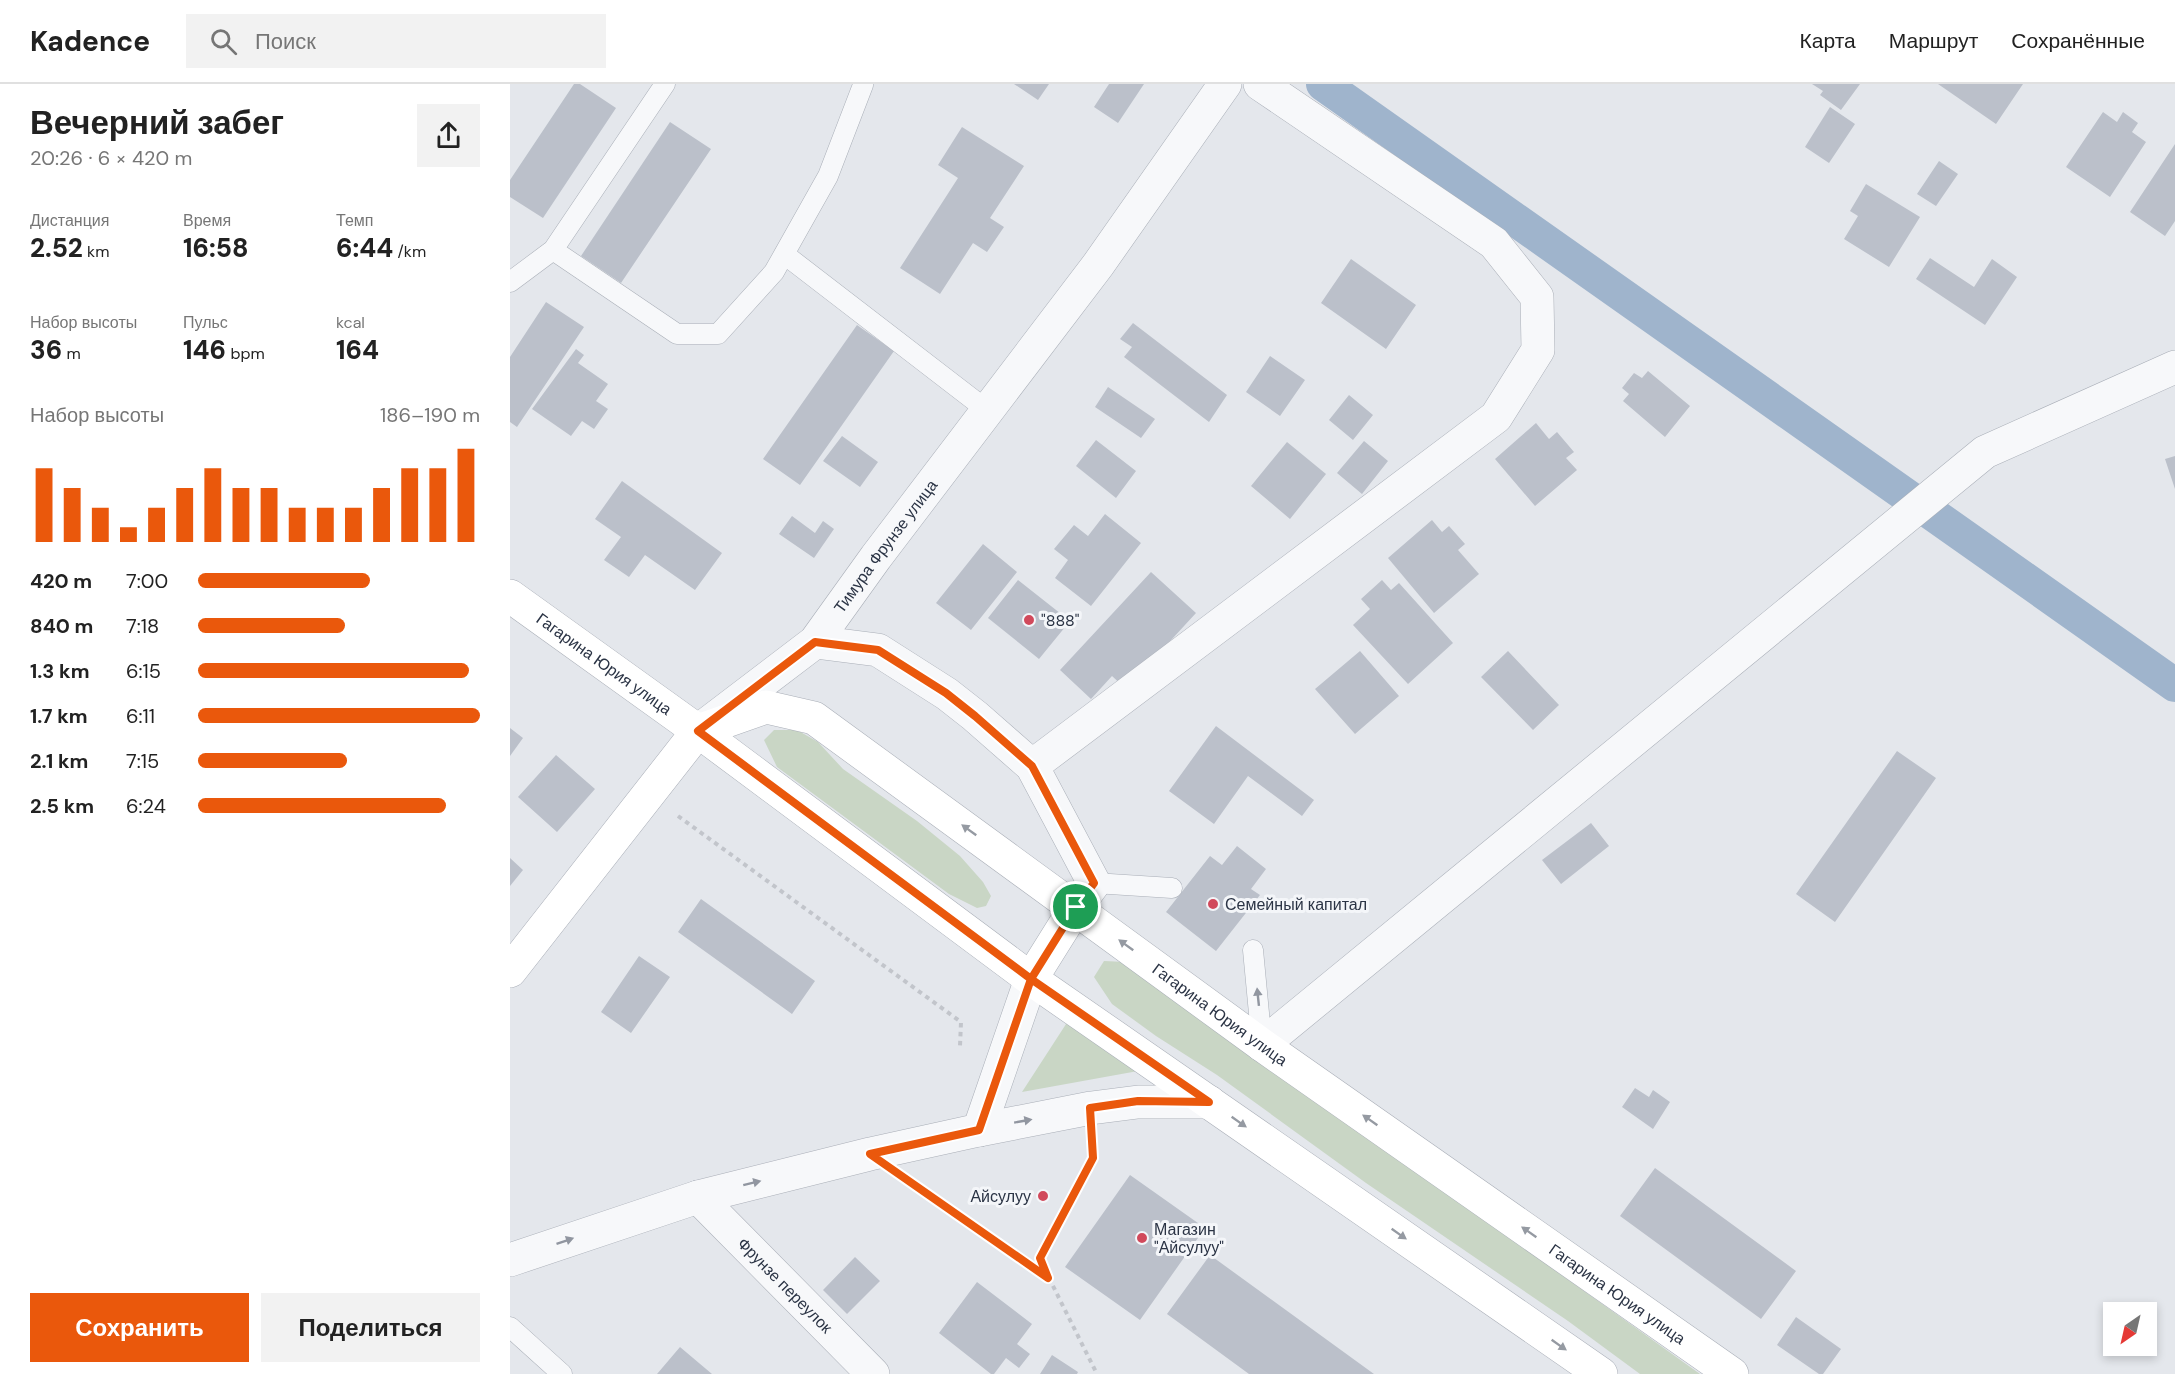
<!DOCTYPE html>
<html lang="ru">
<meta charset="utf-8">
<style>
:root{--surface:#fff;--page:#f2f2f2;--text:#222;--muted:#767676;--line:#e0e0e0;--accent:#ea580c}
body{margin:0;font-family:"DM Sans",sans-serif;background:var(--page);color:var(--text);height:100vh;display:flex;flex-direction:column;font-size:22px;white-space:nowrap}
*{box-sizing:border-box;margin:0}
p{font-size:20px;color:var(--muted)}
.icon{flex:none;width:33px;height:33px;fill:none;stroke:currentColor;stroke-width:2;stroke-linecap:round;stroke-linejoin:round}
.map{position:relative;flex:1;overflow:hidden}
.panel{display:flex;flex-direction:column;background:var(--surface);width:510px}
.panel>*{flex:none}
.needle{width:39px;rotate:214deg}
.fabs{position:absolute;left:1593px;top:1218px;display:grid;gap:12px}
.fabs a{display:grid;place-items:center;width:54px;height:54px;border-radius:0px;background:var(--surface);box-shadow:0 3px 9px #0003;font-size:30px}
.pin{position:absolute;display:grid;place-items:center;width:51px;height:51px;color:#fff;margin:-26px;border:3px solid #fff;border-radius:50%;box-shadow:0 2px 6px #0007}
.round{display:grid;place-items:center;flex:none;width:63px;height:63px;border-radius:0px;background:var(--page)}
.summary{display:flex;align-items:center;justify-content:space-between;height:102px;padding:0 30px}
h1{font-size:33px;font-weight:800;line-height:45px}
.metrics{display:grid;grid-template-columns:repeat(3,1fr);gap:9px;height:102px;padding:6px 30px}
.metrics div{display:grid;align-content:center}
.metrics b{font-size:26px;font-weight:800}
.metrics small{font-size:16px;font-weight:400}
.metrics p{font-size:16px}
.chart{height:168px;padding:12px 30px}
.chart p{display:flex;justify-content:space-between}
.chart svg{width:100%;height:108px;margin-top:6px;stroke:var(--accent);stroke-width:6}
.action{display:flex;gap:12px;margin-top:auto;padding:12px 30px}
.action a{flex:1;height:69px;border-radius:0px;background:var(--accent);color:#fff;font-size:24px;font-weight:800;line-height:69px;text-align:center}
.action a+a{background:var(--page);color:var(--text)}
ul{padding:0 30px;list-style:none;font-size:20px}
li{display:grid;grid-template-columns:96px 72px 1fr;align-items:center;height:45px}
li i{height:15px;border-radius:8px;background:var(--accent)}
header{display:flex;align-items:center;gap:36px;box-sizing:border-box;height:84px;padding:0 30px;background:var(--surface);border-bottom:2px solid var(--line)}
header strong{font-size:28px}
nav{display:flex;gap:33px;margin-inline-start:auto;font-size:21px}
.search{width:420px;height:54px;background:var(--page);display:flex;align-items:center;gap:15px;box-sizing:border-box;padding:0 21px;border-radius:0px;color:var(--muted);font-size:22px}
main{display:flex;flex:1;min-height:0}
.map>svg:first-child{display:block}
.green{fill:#c9d6c5}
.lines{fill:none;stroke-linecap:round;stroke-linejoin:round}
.canal{stroke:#9fb4cc;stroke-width:34}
.building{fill:#bbc0ca}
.lane-casing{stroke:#a9aeb7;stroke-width:21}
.street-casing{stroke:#a9aeb7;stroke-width:34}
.secondary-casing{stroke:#a9aeb7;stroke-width:34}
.path{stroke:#c2c5cb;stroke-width:4;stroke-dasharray:4.5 4.5;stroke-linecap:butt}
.lane{stroke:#f7f8fa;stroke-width:20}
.street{stroke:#f7f8fa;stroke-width:33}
.secondary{stroke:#fff;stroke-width:33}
.oneway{fill:#959aa2}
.oneway2{fill:#9196a0}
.route-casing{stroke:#fff;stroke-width:12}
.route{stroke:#ea580c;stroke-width:8}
.poi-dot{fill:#d1495b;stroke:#f4f6f9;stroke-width:2}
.labels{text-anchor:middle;stroke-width:6;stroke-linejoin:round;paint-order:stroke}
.street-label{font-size:16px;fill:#2b3445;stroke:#f4f6f9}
.poi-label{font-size:16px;fill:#2b3445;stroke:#f4f6f9;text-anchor:start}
</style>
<header>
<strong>Kadence</strong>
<div class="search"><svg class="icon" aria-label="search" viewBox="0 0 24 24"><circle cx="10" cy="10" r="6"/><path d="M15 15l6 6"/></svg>Поиск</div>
<nav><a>Карта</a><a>Маршрут</a><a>Сохранённые</a></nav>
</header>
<main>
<section class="panel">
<div class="summary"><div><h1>Вечерний забег</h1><p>20:26 · 6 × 420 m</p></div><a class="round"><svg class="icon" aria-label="share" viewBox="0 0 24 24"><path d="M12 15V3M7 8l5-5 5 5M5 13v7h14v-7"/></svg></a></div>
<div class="metrics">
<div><p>Дистанция</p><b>2.52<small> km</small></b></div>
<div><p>Время</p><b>16:58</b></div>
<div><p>Темп</p><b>6:44<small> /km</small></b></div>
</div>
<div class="metrics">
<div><p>Набор высоты</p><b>36<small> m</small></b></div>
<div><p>Пульс</p><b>146<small> bpm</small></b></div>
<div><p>kcal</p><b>164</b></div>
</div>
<div class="chart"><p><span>Набор высоты</span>186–190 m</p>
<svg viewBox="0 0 160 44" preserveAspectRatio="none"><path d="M5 44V14M15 44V22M25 44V30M35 44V38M45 44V30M55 44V22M65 44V14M75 44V22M85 44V22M95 44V30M105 44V30M115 44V30M125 44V22M135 44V14M145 44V14M155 44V6"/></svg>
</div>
<ul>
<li><b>420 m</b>7:00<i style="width:61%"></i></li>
<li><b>840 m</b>7:18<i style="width:52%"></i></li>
<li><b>1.3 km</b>6:15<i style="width:96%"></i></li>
<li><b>1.7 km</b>6:11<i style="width:100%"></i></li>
<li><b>2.1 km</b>7:15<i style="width:53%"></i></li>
<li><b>2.5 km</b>6:24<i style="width:88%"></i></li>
</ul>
<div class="action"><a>Сохранить</a><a>Поделиться</a></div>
</section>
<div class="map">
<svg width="1665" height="1290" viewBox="0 0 1665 1290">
<rect width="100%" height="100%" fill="#e4e7ec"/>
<path class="green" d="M264 646H287L308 658 333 685 407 737 450 772 473 798 481 812 476 822 467 824 439 810 267 683 254 656Z
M594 877 615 878 1190 1290H1130L1058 1237 856 1099 707 991 646 952 602 920 584 893Z
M558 937 628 987 512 1008Z"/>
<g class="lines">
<path class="canal" d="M813 0 1665 601"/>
</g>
<path class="building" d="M64 0H70L106 24 33 134 0 113V96Z
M504 0H539L528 16Z
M599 0H634L608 39 584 23Z
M1302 0H1350L1331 26 1310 11 1313 7Z
M1428 0H1513L1486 40Z
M1320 23 1345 40 1319 79 1295 63Z
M1593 28 1607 38 1613 28 1628 39 1622 48 1636 58 1600 113 1556 83Z
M160 38 201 65 111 199 71 172Z
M452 43 514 82 480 134 494 143 477 168 463 159 430 210 390 184 448 94 428 81Z
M1665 60V137L1655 152 1620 128Z
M1429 77 1448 90 1426 122 1407 110Z
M1356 100 1410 133 1379 183 1334 155 1348 132 1340 127Z
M1420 174 1464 203 1482 175 1507 193 1475 241 1406 195Z
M841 175 906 221 876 265 811 219Z
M36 218 74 243 7 343 0 338V273Z
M623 239 717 311 699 338 614 273 622 263 610 255Z
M347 241 384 267 290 401 253 375Z
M66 265 74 271 68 279 98 300 86 317 98 325 84 345 72 337 61 352 22 325Z
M760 272 795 296 770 332 736 308Z
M1138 287 1180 322 1155 353 1113 317 1119 310 1112 304 1124 289 1132 294Z
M598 303 645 335 631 354 585 323Z
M839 311 863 331 843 356 819 336Z
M1026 339 1039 355 1047 348 1064 368 1056 374 1067 386 1025 422 985 375Z
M332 352 368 378 350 403 313 377Z
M586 356 626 387 606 414 566 382Z
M854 357 878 377 852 410 827 389Z
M777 358 816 390 780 435 741 402Z
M1665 372V405L1655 375Z
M112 397 212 469 185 506 135 471 119 493 94 476 111 453 85 435Z
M595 430 631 459 581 522 545 494 558 476 544 465 564 441 578 452Z
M282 432 305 449 313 437 324 445 304 474 269 450Z
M922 436 932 448 939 442 955 460 948 466 969 490 924 529 878 474Z
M473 460 507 488 461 546 426 519Z
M641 488 686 529 616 605 602 592 581 615 550 586Z
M508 496 560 537 529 575 478 534Z
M872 496 881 506 889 499 943 559 898 600 843 541 860 525 851 515Z
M850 567 889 612 845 650 805 605Z
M998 567 1049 621 1023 646 971 593Z
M706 642 804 716 792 732 738 692 704 740 659 707Z
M0 644 13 654 0 672Z
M1387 667 1426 694 1325 838 1286 810Z
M46 671 85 705 47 748 8 713Z
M1081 739 1099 762 1051 800 1032 776Z
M727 762 756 785 741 805 750 811 706 867 656 828 700 772 712 781Z
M0 774 13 786 0 802Z
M191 815 305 897 282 930 168 848Z
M129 872 160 893 121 949 91 928Z
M1125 1004 1139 1013 1143 1006 1160 1018 1143 1045 1112 1023Z
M1145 1084 1286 1187 1251 1235 1110 1132Z
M620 1091 695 1144 630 1236 555 1183Z
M700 1171 864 1290H739L657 1230Z
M345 1173 370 1197 337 1230 313 1206Z
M467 1198 522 1240 507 1260 520 1270 509 1284 496 1274 484 1290H481L429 1249Z
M1286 1233 1331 1265 1313 1290H1309L1267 1261Z
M170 1263 202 1290H147Z
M542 1271 568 1288 567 1290H530Z"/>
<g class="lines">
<g class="lane-casing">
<path id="lane" d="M43 166 167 250H208L264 188 318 92 353 1
M274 170 478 327
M0 198 43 166 155 0
M584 799 662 804
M743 866 752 961
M0 1243 52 1290"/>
</g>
<g class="street-casing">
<g id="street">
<path d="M305 558 368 566 437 610 465 632 522 682 584 799 566 823"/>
<path id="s1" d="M196 641 305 558 366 473 588 181 715 0"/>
<path d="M522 682 986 333 1028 266 1027 213 984 159 750 0"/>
<path d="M752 961 1475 368 1665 283"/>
<path d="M469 1046 521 895"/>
<path id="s2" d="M188 1113 363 1290"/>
<path d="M0 1176 188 1113 360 1070 469 1046 581 1024 628 1018H699"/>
</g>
</g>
<g class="secondary-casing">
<g id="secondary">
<path id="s3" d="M0 512 188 647 521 895 1091 1290"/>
<path id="s4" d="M188 647 256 623 304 634 752 961 1222 1290"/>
<path d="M0 887 188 647"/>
<path d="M521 895 566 823"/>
</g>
</g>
<path class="path" d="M168 732 451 938 450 962
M398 1097 539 1194 587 1290
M538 1194 530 1174 583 1074 582 1057"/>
<use href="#lane" class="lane"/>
<use href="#street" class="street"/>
<use href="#secondary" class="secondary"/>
</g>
<defs><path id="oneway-solid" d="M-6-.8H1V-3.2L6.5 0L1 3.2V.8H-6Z" transform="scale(1.5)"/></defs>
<g class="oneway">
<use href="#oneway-solid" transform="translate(459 746) rotate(-144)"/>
<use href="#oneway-solid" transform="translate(616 861) rotate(-144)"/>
<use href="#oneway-solid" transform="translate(860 1036) rotate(-145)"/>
<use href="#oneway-solid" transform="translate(729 1038) rotate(35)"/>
<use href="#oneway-solid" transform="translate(1019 1148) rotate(-145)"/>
<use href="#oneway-solid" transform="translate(889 1150) rotate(35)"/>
<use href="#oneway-solid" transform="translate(1049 1261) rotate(35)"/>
</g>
<g class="oneway2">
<use href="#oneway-solid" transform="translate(748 913) rotate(-96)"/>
<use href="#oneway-solid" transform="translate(513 1037) rotate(-10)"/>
<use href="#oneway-solid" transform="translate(242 1099) rotate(-14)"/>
<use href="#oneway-solid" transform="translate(55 1157) rotate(-19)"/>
</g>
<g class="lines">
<g class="route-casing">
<path id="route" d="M566 823 584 799 522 682 465 632 436 609 368 566 305 558 188 647 521 895 469 1046 360 1070 538 1194 530 1174 583 1074 580 1024 628 1017 699 1018 521 895 566 823"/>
</g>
<use href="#route" class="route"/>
</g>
<g class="poi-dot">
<circle cx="519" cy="536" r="6"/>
<circle cx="703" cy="820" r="6"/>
<circle cx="533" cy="1112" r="6"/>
<circle cx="632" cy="1154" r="6"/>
</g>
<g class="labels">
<g class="street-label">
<text dy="6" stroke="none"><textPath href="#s1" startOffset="256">Тимура Фрунзе улица</textPath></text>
<text dy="6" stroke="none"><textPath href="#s3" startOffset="116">Гагарина Юрия улица</textPath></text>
<text dy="6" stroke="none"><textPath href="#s4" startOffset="624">Гагарина Юрия улица</textPath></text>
<text dy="6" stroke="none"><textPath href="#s2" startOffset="124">Фрунзе переулок</textPath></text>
<text dy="6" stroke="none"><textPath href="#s4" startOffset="1110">Гагарина Юрия улица</textPath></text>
</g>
<g class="poi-label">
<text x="531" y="542">"888"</text>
<text x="715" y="826">Семейный капитал</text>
<text x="521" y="1118" text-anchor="end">Айсулуу</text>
<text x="644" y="1151">Магазин<tspan x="644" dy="18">"Айсулуу"</tspan></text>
</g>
</g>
</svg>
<div class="fabs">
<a><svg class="needle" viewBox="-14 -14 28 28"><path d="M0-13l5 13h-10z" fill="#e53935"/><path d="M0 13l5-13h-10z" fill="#767676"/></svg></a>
</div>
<div class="pin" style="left:566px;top:823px;background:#1e9e55"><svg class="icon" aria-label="arrive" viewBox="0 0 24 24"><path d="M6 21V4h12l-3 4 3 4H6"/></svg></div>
</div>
</main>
